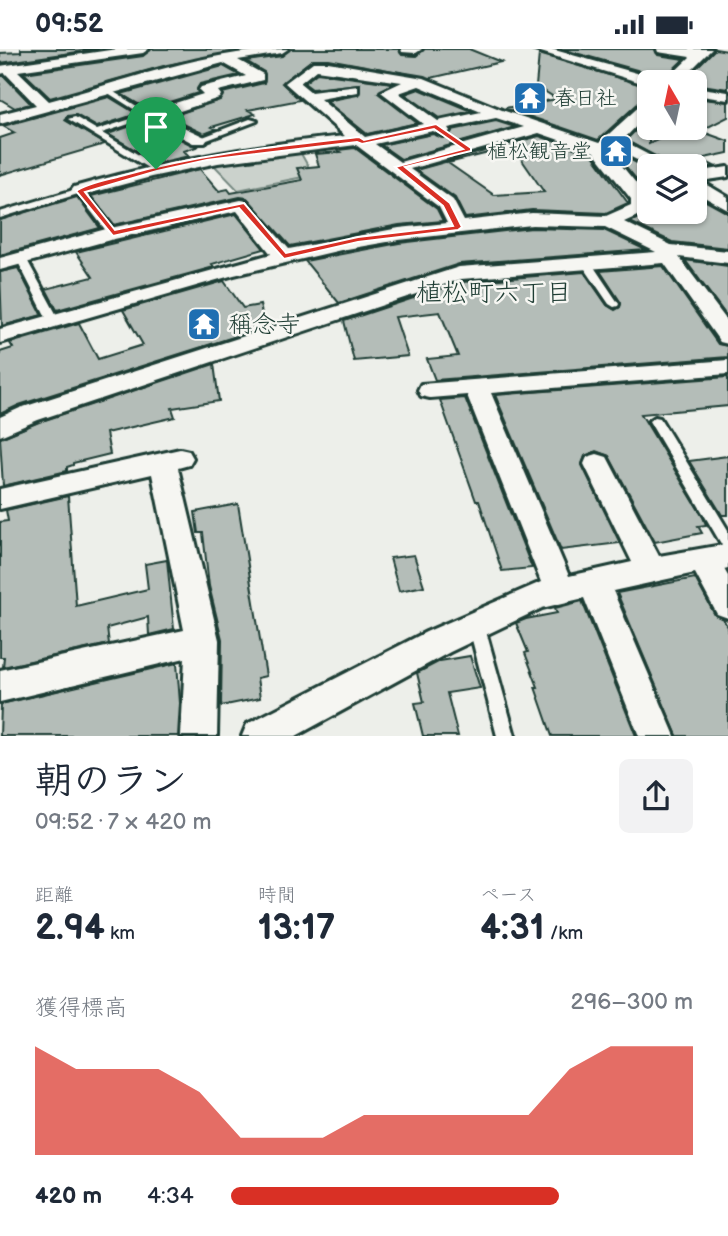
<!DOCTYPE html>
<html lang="ja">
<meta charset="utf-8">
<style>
:root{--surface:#fff;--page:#f2f2f3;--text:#1f2937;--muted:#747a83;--accent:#d93025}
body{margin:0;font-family:"Balsamiq Sans","Klee One",sans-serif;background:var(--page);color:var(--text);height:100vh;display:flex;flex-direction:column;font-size:26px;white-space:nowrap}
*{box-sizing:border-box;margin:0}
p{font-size:23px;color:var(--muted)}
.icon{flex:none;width:38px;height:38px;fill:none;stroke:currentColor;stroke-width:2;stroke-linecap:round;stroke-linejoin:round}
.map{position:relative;height:687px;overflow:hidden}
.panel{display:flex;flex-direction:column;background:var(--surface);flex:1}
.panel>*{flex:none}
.needle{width:46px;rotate:351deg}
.fabs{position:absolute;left:637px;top:21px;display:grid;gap:14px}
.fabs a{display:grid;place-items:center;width:70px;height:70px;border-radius:10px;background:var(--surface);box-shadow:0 2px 5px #0004;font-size:35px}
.pin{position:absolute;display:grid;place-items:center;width:60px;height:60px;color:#fff;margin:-72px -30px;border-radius:50% 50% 50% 0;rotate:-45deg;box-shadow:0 0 7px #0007}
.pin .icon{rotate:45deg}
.round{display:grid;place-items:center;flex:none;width:74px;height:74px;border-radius:10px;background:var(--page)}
.headline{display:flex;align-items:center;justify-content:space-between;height:119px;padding:0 35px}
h1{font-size:38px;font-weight:700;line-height:52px}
.figures{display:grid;grid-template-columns:repeat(3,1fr);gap:10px;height:119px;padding:7px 35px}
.figures div{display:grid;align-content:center}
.figures b{font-size:35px;font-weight:700}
.figures small{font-size:19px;font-weight:400}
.figures p{font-size:19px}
.chart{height:196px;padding:14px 35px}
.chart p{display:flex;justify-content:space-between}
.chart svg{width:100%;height:126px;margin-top:7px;fill:var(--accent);opacity:.7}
ul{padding:0 35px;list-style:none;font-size:23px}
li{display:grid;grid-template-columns:112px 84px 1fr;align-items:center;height:52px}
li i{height:18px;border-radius:9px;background:var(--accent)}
.status{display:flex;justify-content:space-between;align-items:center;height:49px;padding:0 35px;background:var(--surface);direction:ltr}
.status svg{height:19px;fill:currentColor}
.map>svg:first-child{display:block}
.green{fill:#cbd2cc;stroke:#758880;stroke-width:2}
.building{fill:#b4bdb8;stroke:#1f3d34;stroke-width:2;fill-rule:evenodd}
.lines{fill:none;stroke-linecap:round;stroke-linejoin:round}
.lane-casing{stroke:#1f3d34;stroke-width:6}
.street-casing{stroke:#1f3d34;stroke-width:6}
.lane{fill:#f6f6f2;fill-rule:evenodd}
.street{fill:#f6f6f2;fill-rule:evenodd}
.route{fill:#d93025;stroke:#fff;stroke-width:2;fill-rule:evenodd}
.labels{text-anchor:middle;stroke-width:5;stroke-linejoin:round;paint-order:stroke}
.far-poi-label{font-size:21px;fill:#1f3d34;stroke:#f6f6f2;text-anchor:start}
.poi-label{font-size:24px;fill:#1f3d34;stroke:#f6f6f2;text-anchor:start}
.neighbourhood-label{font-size:26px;fill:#1f3d34;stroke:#f6f6f2}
</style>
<div class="status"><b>09:52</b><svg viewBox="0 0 49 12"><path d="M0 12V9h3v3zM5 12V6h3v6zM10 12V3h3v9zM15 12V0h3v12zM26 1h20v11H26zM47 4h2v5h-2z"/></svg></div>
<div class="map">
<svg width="728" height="687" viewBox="0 0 728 687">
<rect width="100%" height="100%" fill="#edefea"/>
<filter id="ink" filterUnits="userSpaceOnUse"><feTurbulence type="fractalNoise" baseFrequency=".0143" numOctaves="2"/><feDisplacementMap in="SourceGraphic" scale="14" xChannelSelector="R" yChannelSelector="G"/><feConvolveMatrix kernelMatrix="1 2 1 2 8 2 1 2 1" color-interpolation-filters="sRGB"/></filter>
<g filter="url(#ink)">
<path class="green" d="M299 101 313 126 238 141 211 113Z"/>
<path class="building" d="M21 0H99L0 14V4L21 3Z
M151 0H249L167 16 50 49 24 24 143 7Z
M290 0H399L402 6 416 7 424 0H469L501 13 431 29 328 10H313L282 34 300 51 248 61 255 65 212 78 217 80 204 85 169 68 220 51 222 44 264 34V23L246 12 282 7Z
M561 0H655L658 6 684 10 662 31 659 27Z
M715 0 728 2V40L682 33Z
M539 5 649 38V50L642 51 598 91 505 59 557 50 536 37Z
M223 17 239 26 200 35 197 40 198 44 147 60 121 45Z
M317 24 393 34 378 44 417 74 367 85 326 52 358 46 360 35 312 40 304 34Z
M0 27H4L31 55 15 59 0 50Z
M419 40 472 62 439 69 405 45Z
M109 48 137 65 97 78 76 66 67 67 65 71 105 95 0 126V89L15 84 3 77Z
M695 49 728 53V68L700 82 728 92V104L700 110 714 117 695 120V117H672L626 91 649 68V95L682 79 695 81Z
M145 72 192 96 199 97 184 102 189 107 158 114 108 85Z
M496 72 515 78 401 110 381 96 433 85 443 89 449 87 452 81Z
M539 87 592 105 628 154 606 164 532 161 465 169 455 149 416 121ZM513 98 544 143 494 146 448 114Z
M355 99 437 160 443 172 399 176 290 197 247 149 240 148 114 176 91 147 200 120 219 142 228 140 231 144 302 131 297 119 319 117 315 105 341 103 338 101Z
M613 102 649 120V146Z
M695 146 728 164V199L672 193 630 173 647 165 649 161V167L695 163Z
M77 148 100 179 0 206V171Z
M236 165 264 200 212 215 214 218 57 261 46 240 93 228 76 203Z
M532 179 604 181 646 201 459 215 339 254 305 212 399 194Z
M685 211 728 217V269Z
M663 217 718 295 728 297V308L435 331 427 310 458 307 440 263 395 268 408 307 354 312 344 272 462 233 584 223 607 256 615 261 620 258 621 254 600 222Z
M18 219 42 266 2 277 0 223Z
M224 232 243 259 260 256 265 278 19 356 0 365V303L13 299 10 294 79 274 98 310 143 296 123 261Z
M214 315 219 352 172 359 175 368 106 384 110 405 73 414V416L67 418V422L3 437 0 389 39 373Z
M728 328V357L641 365 703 468 706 476 698 477 702 484 655 493 609 407 596 402 585 407 582 416 620 494 561 501 495 346Z
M465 349 532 519 502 522 479 452H476L440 351Z
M728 407V466H722L689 412Z
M68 447 76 557 148 540 145 515 167 511 174 580 149 586 148 568 107 579 109 595 3 618 4 608H0V473L8 472 6 461Z
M238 455 266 627 257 629 260 649 221 657 222 590 209 537 203 484H198L195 463Z
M414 506 424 537 399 542 390 509Z
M695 529 715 566 723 570 728 578V687H677L617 544Z
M582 552 636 687H552L535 638H538L525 604 528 603 516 574 526 570 557 564 555 559Z
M470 607 480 639 447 644 458 687H423L415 654 424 653 417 624 440 612Z
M177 614 180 654 178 687H0L1 655Z"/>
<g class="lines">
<g class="lane-casing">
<path id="lane" d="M105 40H109L153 67 102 84 159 118V122H153L68 70 75 68 97 81 143 66 105 42Z
M250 70 257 72 202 93 195 91Z
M80 139 83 140 116 183V187H110L78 145 0 169V163Z
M21 206 26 209 60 272 58 274H50L48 272 16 209Z
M586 211 590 212 619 255 618 257 614 258 609 255 581 214Z
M655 368 660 369 728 481V500L723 498 649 372Z
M476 568 482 570 484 575 515 687H497L468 575 470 570Z"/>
</g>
<g class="street-casing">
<path id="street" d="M117 0H149L143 4 18 22 49 52C125 32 209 0 288 0L282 4 238 11 263 25V31L218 42 221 46 219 49 162 68 205 88 207 91 205 94H193L141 67 144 64 203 45 199 41 201 38 246 27 223 14 0 75V65L36 56 5 24 0 25V17Z
M401 0H422L416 4 402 3Z
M531 0H551L658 30 660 33H649L648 36Z
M657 0H712L679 33H664L690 8 658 3Z
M313 13H328L424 29 502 61 599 94 644 53 649 52V64L622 92 670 117H649L613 99 609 101 649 150 646 163 624 173 671 196 728 202V214L679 208 728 273V295L720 293 664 214 461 230 38 371 0 387V368L20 359 459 218 656 203 605 178 532 176 399 191 341 201 234 226 0 294V280L271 205 237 162 110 191 0 221V209L106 180 241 151 247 152 289 200 399 179 447 174 439 158 356 96 218 114 151 128 80 147 71 142 74 138C163 112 253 96 345 87L285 34ZM316 21 402 33 381 43 423 75 365 88 320 50 358 43V37L311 43 300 34ZM419 37 481 63 438 72 399 44ZM496 69 524 78 400 113 375 95 433 82 442 87 447 85 450 82 448 79ZM539 84 594 103 631 150V156L606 167 532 164 464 172 453 151 410 120Z
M695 38 728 43V51L695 46Z
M728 118V128L701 132 728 148V161L695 143V123Z
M728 311V325L491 344 569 527 632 513 584 415 587 408 597 405 607 408 659 507 728 495V519L724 520 728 527V569L717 565 695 524 613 542 675 687H639L584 549 542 559 450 603 296 687H242L247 675 426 583 541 533 467 346 430 349 421 347 418 341 421 335Z
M180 400 189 402 193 409 189 416 178 419 219 591 217 687H181L185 609 0 653V621L184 581 152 425 0 460V440Z"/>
</g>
<use href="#lane" class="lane"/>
<use href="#street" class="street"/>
</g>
</g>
<path class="route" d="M436 75 471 99V102L405 118 450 154 462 178 458 181 358 193 284 210 239 159 113 187 76 142C88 134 107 131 121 127 199 105 279 97 359 88L364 91ZM434 80 463 100 395 118 443 157 453 177 358 188 286 204 244 154 115 181 85 143 157 122 207 111 357 93 362 95Z"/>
<defs>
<g id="temple-square" transform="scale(1.75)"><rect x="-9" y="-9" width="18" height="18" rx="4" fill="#1f6fb2" stroke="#f6f6f2"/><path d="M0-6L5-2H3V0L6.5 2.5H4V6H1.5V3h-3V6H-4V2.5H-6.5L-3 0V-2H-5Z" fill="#fff"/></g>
</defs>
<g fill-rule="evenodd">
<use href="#temple-square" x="530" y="49"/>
<use href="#temple-square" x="616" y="102"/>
<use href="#temple-square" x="204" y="275"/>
</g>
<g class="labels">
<g class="far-poi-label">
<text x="554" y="56">春日社</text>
<text x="592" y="109" text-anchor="end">植松観音堂</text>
</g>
<g class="poi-label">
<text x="228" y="283">稱念寺</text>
</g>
<g class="neighbourhood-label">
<text x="494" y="252">植松町六丁目</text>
</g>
</g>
</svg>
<div class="fabs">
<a><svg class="needle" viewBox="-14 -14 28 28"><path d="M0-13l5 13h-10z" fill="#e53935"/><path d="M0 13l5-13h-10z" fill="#747a83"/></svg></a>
<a><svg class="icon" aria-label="layers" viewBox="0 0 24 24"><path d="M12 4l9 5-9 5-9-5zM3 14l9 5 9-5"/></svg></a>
</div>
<div class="pin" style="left:156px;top:120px;background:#1e9e55"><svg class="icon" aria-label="arrive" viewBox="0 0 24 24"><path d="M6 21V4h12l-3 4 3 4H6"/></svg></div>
</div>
<section class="panel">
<div class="headline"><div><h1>朝のラン</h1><p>09:52 · 7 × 420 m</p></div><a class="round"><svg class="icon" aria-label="share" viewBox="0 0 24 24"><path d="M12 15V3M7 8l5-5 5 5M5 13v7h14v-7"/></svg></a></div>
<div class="figures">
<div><p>距離</p><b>2.94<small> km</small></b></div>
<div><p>時間</p><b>13:17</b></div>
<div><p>ペース</p><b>4:31<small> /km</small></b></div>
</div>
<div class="chart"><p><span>獲得標高</span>296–300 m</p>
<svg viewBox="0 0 160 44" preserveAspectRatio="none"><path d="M0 44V6L10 14L20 14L30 14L40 22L50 38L60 38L70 38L80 30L90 30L100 30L110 30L120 30L130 14L140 6L150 6L160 6V44z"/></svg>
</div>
<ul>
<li><b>420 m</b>4:34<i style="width:71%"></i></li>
</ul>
</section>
